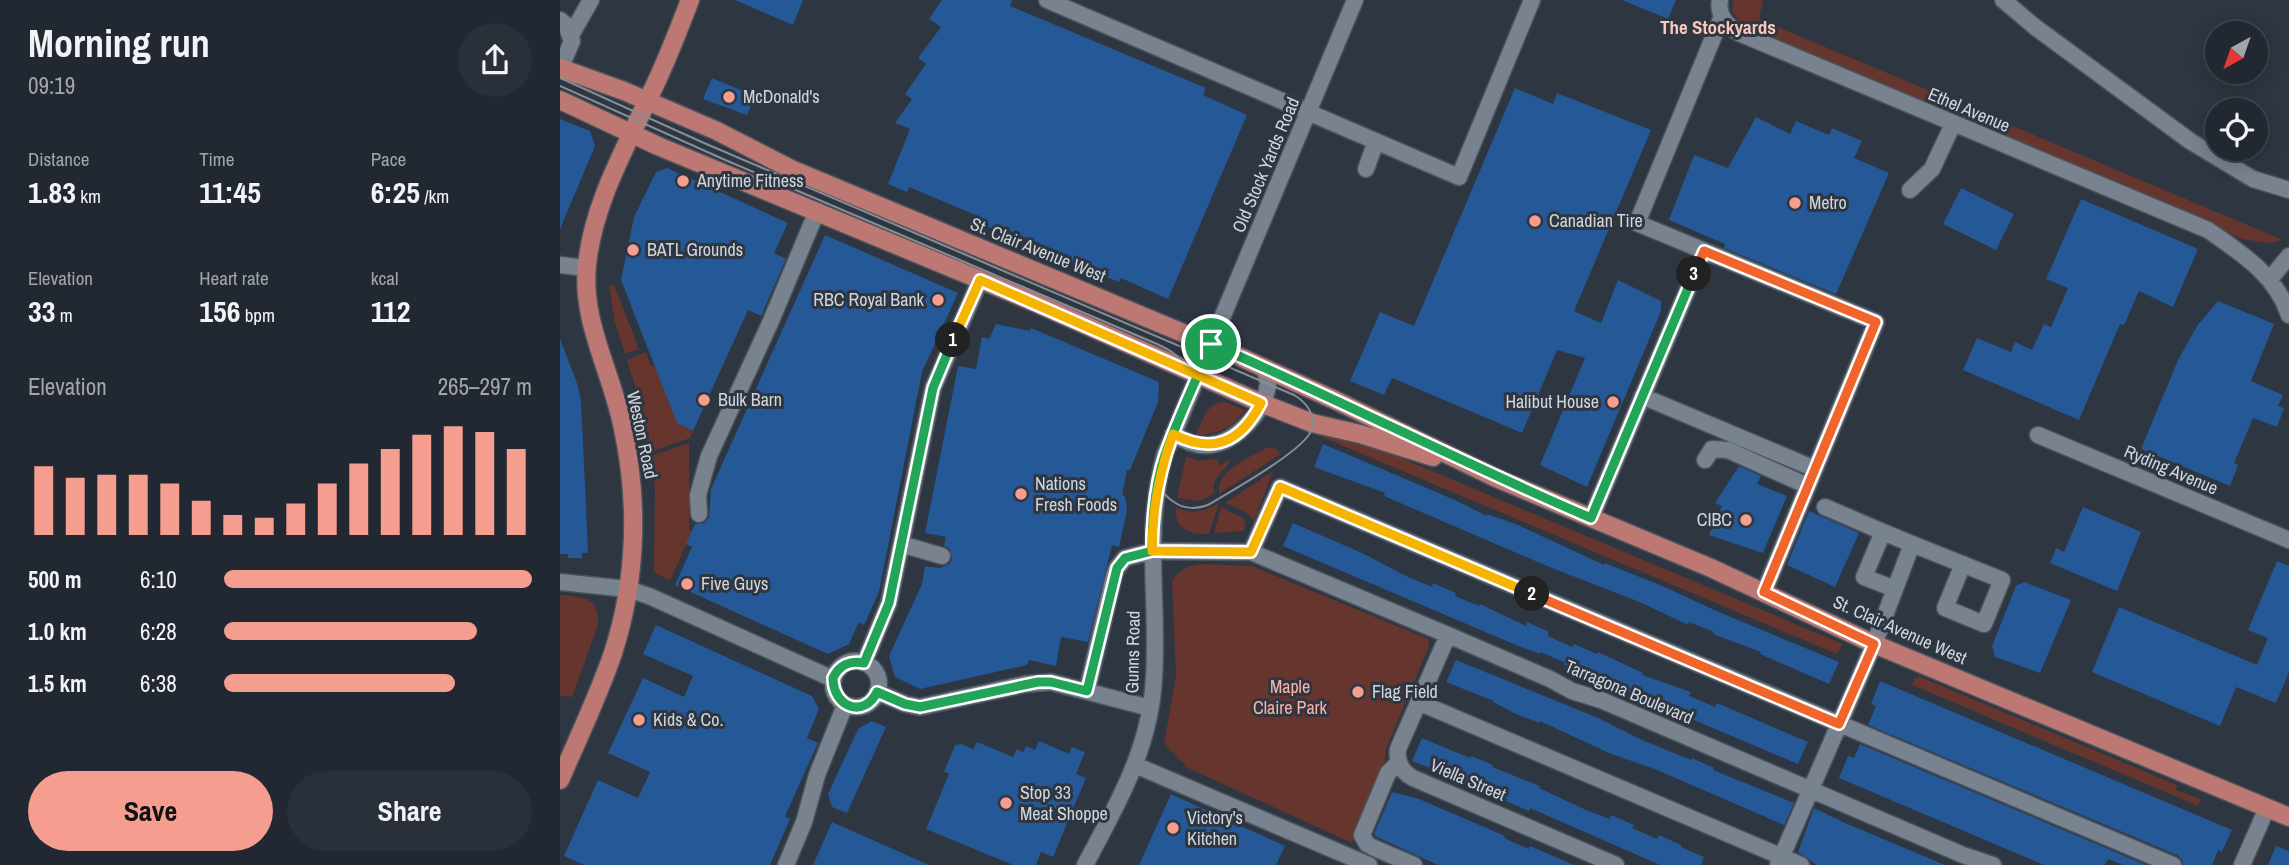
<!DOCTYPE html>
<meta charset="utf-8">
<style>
:root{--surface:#222831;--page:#2a3039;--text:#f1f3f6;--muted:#a2a6ab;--line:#3f444d;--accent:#f59d8f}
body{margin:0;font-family:"Archivo Narrow",sans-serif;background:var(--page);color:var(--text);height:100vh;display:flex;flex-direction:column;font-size:26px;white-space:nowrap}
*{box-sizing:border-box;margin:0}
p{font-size:23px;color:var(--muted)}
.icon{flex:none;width:38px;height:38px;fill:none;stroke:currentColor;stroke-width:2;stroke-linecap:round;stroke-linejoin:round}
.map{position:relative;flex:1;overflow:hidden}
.panel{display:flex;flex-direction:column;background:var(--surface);width:560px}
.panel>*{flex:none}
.needle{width:46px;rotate:220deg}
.controls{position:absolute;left:1645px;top:21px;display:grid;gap:14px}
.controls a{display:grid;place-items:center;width:63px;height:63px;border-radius:50%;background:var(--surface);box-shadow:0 4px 18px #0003,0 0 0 2px var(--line);font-size:35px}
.pin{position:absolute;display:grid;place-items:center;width:60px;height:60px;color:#fff;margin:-30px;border:4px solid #fff;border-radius:50%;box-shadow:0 2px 7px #0007}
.km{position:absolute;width:35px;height:35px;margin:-18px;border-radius:50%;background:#222;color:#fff;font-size:19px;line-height:35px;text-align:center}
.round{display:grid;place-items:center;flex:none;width:74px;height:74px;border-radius:37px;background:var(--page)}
.head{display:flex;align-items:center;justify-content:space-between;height:119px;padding:0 28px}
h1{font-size:38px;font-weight:800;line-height:52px}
.stats{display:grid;grid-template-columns:repeat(3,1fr);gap:10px;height:119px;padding:7px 28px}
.stats div{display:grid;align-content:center}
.stats b{font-size:30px;font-weight:800}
.stats small{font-size:19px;font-weight:400}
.stats p{font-size:19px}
.chart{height:196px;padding:14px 28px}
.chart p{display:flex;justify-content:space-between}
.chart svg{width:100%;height:126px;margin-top:7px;stroke:var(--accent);stroke-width:6}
.primary-button{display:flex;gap:14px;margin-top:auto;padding:14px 28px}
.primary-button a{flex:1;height:80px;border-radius:42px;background:var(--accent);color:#111;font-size:28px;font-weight:800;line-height:80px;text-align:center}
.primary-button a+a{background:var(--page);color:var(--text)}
ul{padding:0 28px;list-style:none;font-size:23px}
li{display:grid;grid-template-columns:112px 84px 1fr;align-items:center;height:52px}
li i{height:18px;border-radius:9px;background:var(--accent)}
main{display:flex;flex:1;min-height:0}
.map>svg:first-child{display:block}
.green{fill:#66352e}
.building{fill:#245897}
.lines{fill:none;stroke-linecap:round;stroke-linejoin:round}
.minor-casing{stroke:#4a525a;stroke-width:19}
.major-casing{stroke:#4a525a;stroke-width:21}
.minor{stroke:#79828f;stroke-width:16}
.major{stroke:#bd7874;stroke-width:18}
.tram{stroke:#878e96;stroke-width:2}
.split-1-casing{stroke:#fff;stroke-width:14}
.split-2-casing{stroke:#fff;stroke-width:14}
.split-3-casing{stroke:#fff;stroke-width:14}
.split-4-casing{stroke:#fff;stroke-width:14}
.split-1{stroke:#22a559;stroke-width:9}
.split-2{stroke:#f5b400;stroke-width:9}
.split-3{stroke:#f0652b;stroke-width:9}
.split-4{stroke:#22a559;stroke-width:9}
.poi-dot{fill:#f59d8f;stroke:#2e3641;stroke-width:2.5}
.labels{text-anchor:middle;stroke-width:6;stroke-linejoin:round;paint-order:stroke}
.poi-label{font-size:18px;fill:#d1d6dd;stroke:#2e3641;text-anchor:start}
.street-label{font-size:18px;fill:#d1d6dd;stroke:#2e3641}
.park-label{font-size:18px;fill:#fcb2a7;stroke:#2e3641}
.neighbourhood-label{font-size:19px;font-weight:bold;fill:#fac7bf;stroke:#2e3641}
</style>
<main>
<section class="panel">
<div class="head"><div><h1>Morning run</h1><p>09:19</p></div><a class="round"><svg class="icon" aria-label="share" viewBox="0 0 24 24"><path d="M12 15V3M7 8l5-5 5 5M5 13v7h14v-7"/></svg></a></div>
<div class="stats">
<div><p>Distance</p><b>1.83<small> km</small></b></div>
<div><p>Time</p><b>11:45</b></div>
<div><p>Pace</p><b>6:25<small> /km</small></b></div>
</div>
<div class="stats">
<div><p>Elevation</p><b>33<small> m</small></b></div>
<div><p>Heart rate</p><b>156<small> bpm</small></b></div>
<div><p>kcal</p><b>112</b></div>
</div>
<div class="chart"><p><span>Elevation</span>265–297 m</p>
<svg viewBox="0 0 160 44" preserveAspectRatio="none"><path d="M5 44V20M15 44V24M25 44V23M35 44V23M45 44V26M55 44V32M65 44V37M75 44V38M85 44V33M95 44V26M105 44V19M115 44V14M125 44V9M135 44V6M145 44V8M155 44V14"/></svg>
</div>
<ul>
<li><b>500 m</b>6:10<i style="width:100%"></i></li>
<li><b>1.0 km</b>6:28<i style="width:82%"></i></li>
<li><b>1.5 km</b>6:38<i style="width:75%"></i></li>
</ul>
<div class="primary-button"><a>Save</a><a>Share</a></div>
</section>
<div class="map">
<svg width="1729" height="865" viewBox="0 0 1729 865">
<rect width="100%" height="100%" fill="#2e3641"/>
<path class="green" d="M1173 0H1203L1199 19 1723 240 1708 243 1682 239 1512 164 1182 25 1172 11Z
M54 285 79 349 65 354 55 323 49 286Z
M86 352 91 366H95L117 423 133 431 130 438 90 452 77 392 67 360Z
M665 402 685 410C672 428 657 435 636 435 642 421 647 402 665 402Z
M757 432 806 444 829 453 1283 644 1277 654 757 435Z
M129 443V530L132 531 110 581 94 572 95 487 91 456Z
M706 448H715L721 454 659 494C656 470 689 458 706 448Z
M626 456 638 461 656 459 661 465 670 459C667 473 651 473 654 494L639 501 617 498Z
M713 471 694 521 688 513 665 503Z
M659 503 649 534C631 534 614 530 616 508 631 514 645 512 659 503Z
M661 507 683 518 686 524 683 531 654 533Z
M644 564 692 566 868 639 869 646 826 749 824 767 792 843 628 768 604 744 616 676 612 581C620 568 630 565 644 564Z
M0 595C22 597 40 596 38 625L12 697 0 696Z
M1358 676 1617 785 1616 790 1641 799 1638 806 1352 685 1354 678 1357 679Z"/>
<path class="building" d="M175 0H243L233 25Z
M382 0H452L450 6 646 88 643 95 687 115 608 299 561 278 559 282 510 262 512 257 443 228 441 232 416 222 418 216 349 187 347 192 328 184 350 129 335 123 352 99 345 94 366 64 358 58 381 27 369 19Z
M1062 0H1116L1108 19Z
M152 78 195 96 187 115 143 99Z
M955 88 993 104 997 93 1091 130 1014 311 1041 323 1058 280 1101 301V311L1027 487 980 465 1025 358 997 350 962 433 832 378 824 395 790 381 820 312 854 326Z
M1196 117 1230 134 1236 121 1269 135 1272 128 1302 141 1294 158 1329 173 1276 294 1164 248 1165 244 1109 220 1134 155 1168 168Z
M0 119 30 131 35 146 0 229Z
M107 168 228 223 214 253 226 259 201 316 188 310 133 431 117 423 61 280 74 217 96 172Z
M1401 188 1454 214 1436 250 1383 224Z
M1521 199 1638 249 1613 307 1579 291 1564 325 1560 324 1519 420 1403 370 1417 338 1451 352 1455 342 1472 350 1484 324 1491 327 1508 288 1486 279Z
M265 235 398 293 362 372 319 592 304 625 299 622 289 644 268 654 115 585 132 547 126 544 135 524 144 523 149 518 151 489Z
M1658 301 1714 324 1691 381 1723 395 1718 406 1724 408 1717 427 1693 418 1674 463 1678 465 1670 486 1581 449 1618 360 1637 326Z
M436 324 470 331 471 328 599 382 598 402 570 470H567L562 495 565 496 567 510 559 547 552 545 528 642 501 637 496 666 469 660 467 665 360 689 335 677 329 656 362 584 365 566 380 568 389 564 392 560 390 549 384 546 386 537 365 533 398 366 416 369 422 337 429 339Z
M0 339 17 383 21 401 28 549 27 553H22V558H8V554H0Z
M763 444 895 500 927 516V514L958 525 1044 565 1045 563 1052 566 1100 585 1161 613 1279 662 1269 684 1200 654 1201 652 1153 634 1154 632 1129 622 1128 625 1082 603 987 566 824 496 825 493 754 467Z
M1179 466 1201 476 1197 484 1227 496 1203 553 1149 535 1162 506 1155 503Z
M1523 507 1581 532 1557 591 1490 563 1496 548 1504 552Z
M1249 511 1299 533 1275 587 1227 565Z
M733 523 802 553 848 577 872 587 873 583 896 593 895 596 919 606 920 604 966 626 967 622 989 632 988 636 1012 647 1014 644 1037 654 1038 652 1083 673 1082 675 1131 692 1129 696 1155 707 1157 703 1248 742 1238 764 1004 665 1005 663 981 652 980 654 956 645 723 546Z
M1717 561 1729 566V672L1716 703 1676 687 1660 726 1532 672 1559 607 1697 665 1708 638 1688 630Z
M1464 582 1511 600 1480 673 1435 657 1432 646 1456 586Z
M96 625 252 696 259 709 247 738 258 743 225 816 230 819 210 865H24L4 856 38 780 78 798 90 772 48 753 83 678 124 697 133 676 83 654Z
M896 660 1038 718 1082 740 1131 760 1132 758 1154 768 1153 770 1234 803 1224 825 1097 770 1049 753 980 721 979 723 956 714 933 702 934 701 886 682Z
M1320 681 1672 830 1662 852 1658 850 1652 865H1623L1622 859 1617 855 1308 725 1316 706 1311 704Z
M312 721 326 727 287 813 272 807 268 794 298 729Z
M862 738 910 758 911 756 921 760 933 765 932 767 980 786 979 788 1026 810 1050 819 1051 815 1074 825 1072 828 1097 839 1099 835 1121 845V847L1144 857 1141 865H1100L970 808 969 811 946 801 947 799 900 781 901 778 876 767 875 770 852 761Z
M479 741 509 754 512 747 525 752 516 774 526 778 493 857 481 852 476 865H453L366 829 389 774 384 772 395 745 401 744 413 749 417 742 453 757 457 749 463 752 466 746 475 750Z
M1300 744 1586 865H1563L1548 859 1545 865H1484L1279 778 1288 756 1294 758Z
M832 792 859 799 945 836 944 838 957 844 969 849 970 846 1014 865H878L815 836 814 834Z
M611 794 725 846 716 865H579Z
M1254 808 1285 823 1385 865H1257L1238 852Z
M272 822 369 865H253Z
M1716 846 1729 851V865H1708Z"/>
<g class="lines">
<g class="minor-casing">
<path id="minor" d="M487 0 899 177 972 0
M1160 0C1157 15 1167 26 1179 33L1648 230C1681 253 1716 275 1729 315
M1443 0 1475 27 1630 141 1693 179 1729 190
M1162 16 1077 223 1316 322 1204 592
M0 20 6 25 12 41 0 69
M11 35 31 0
M806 169 816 141
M1350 190 1372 169 1393 124
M0 265 26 268
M1710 279 1729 256
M1082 396 1255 469
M613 434C624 440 636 447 650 445 677 442 705 411 708 384 708 379 705 372 704 368
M1478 435 1729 540
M1145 460 1152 449 1168 450 1248 486
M1265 507 1323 532
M139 514 138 495 149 456 211 321 257 211
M1031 518 1144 251
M341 544 382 556
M1352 544 1442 580 1424 624 1385 608 1403 564
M691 552 720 487 1613 865
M0 582 68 589 89 596 273 679
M888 635 838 749C836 762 842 772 853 778L1056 865
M273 684a23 23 0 1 1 46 0a23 23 0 1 1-46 0Z
M304 663 329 603 373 388 420 280
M527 691 554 576 557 568 565 558 592 551 691 552 888 635 990 679 1012 691 1041 700 1403 855 1433 865
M317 692 345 704 360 707 466 684 491 682 590 708
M858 702 1241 865
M839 762 828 773 802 835 807 844 812 847 854 865
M575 765 809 865
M226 865 244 822 257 775 285 705
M525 865C557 805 591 747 594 677 599 601 583 529 605 454L795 0
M1218 865 1314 644 1335 589 1304 577 1323 532 1352 544 1335 589
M1682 865 1707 808"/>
</g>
<g class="major-casing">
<path id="major" d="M0 68 64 91 157 131 231 169 678 356 779 402 936 478 1151 568 1314 644 1729 817
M0 100 98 146 471 301 701 403 752 423 800 434 873 457
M0 780C18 738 38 697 53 653 77 579 79 500 62 424 51 371 21 321 27 265 33 204 66 147 91 93 106 63 118 31 130 0"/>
</g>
<use href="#minor" class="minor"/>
<use href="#major" class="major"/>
<path class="tram" d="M0 78 144 143 734 395C746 402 757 415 751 431 743 451 671 491 650 504 639 509 625 510 614 502 565 470 637 411 628 373 624 354 600 345 583 338L163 159 0 86"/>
</g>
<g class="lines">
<g class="split-1-casing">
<path id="split-1" d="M393 340 373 388 329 603 304 663C290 660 279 665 273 678 273 707 304 719 317 692L345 704 360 707 478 682H491L527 691 557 568 565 558 592 551C592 519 595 485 605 455 618 417 636 381 651 344"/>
</g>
<g class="split-2-casing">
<path id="split-2" d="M393 340 420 280 701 403C681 442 653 455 613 434 599 472 592 511 592 551L691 552 720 487 972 594"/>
</g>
<g class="split-3-casing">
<path id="split-3" d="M972 594 1279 724 1314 644 1204 592 1316 322 1144 251 1134 274"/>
</g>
<g class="split-4-casing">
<path id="split-4" d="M651 344C779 399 902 463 1031 518L1134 274"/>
</g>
<use href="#split-1" class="split-1"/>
<use href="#split-2" class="split-2"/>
<use href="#split-3" class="split-3"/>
<use href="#split-4" class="split-4"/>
</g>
<g class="poi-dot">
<circle cx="169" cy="97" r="7"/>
<circle cx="123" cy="181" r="7"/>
<circle cx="1235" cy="203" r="7"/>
<circle cx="975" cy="221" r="7"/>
<circle cx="73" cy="250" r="7"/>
<circle cx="378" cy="300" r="7"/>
<circle cx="144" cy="400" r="7"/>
<circle cx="1053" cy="402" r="7"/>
<circle cx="461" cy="494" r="7"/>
<circle cx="1186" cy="520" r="7"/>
<circle cx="127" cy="584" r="7"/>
<circle cx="798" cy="692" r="7"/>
<circle cx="79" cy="720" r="7"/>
<circle cx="446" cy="803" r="7"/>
<circle cx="613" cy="828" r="7"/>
</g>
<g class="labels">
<g class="poi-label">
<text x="183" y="103">McDonald's</text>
<text x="137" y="187">Anytime Fitness</text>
<text x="1249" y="209">Metro</text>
<text x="989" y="227">Canadian Tire</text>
<text x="87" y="256">BATL Grounds</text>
<text x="364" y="306" text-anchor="end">RBC Royal Bank</text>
<text x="158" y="406">Bulk Barn</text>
<text x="1039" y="408" text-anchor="end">Halibut House</text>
<text x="475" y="490">Nations<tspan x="475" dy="21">Fresh Foods</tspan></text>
<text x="1172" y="526" text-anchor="end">CIBC</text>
<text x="141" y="590">Five Guys</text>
<text x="812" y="698">Flag Field</text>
<text x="93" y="726">Kids &amp; Co.</text>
<text x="460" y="799">Stop 33<tspan x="460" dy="21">Meat Shoppe</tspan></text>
<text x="627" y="824">Victory's<tspan x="627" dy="21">Kitchen</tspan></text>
</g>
<g class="street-label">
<text transform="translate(1409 110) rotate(23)" y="6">Ethel Avenue</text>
<text transform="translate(706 165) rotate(-67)" y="6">Old Stock Yards Road</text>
<text transform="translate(478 250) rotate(22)" y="6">St. Clair Avenue West</text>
<text transform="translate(82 435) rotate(78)" y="6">Weston Road</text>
<text transform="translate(1611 470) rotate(23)" y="6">Ryding Avenue</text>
<text transform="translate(1340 630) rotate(24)" y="6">St. Clair Avenue West</text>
<text transform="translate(573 652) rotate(-89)" y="6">Gunns Road</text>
<text transform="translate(1069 692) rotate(23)" y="6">Tarragona Boulevard</text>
<text transform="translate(908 780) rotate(23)" y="6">Viella Street</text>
</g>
<g class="park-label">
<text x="730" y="693">Maple<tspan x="730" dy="21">Claire Park</tspan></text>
</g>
<g class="neighbourhood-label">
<text x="1158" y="34">The Stockyards</text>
</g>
</g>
</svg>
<div class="controls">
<a><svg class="needle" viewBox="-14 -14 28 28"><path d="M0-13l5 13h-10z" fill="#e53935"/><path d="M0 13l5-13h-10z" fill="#a2a6ab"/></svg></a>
<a><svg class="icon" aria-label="locate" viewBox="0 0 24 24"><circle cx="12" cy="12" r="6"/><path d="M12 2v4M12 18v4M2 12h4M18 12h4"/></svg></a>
</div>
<div class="pin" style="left:651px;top:344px;background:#1e9e55"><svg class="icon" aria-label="arrive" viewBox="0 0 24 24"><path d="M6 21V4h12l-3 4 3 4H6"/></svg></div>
<b class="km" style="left:393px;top:340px">1</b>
<b class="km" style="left:972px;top:594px">2</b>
<b class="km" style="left:1134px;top:274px">3</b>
</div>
</main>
